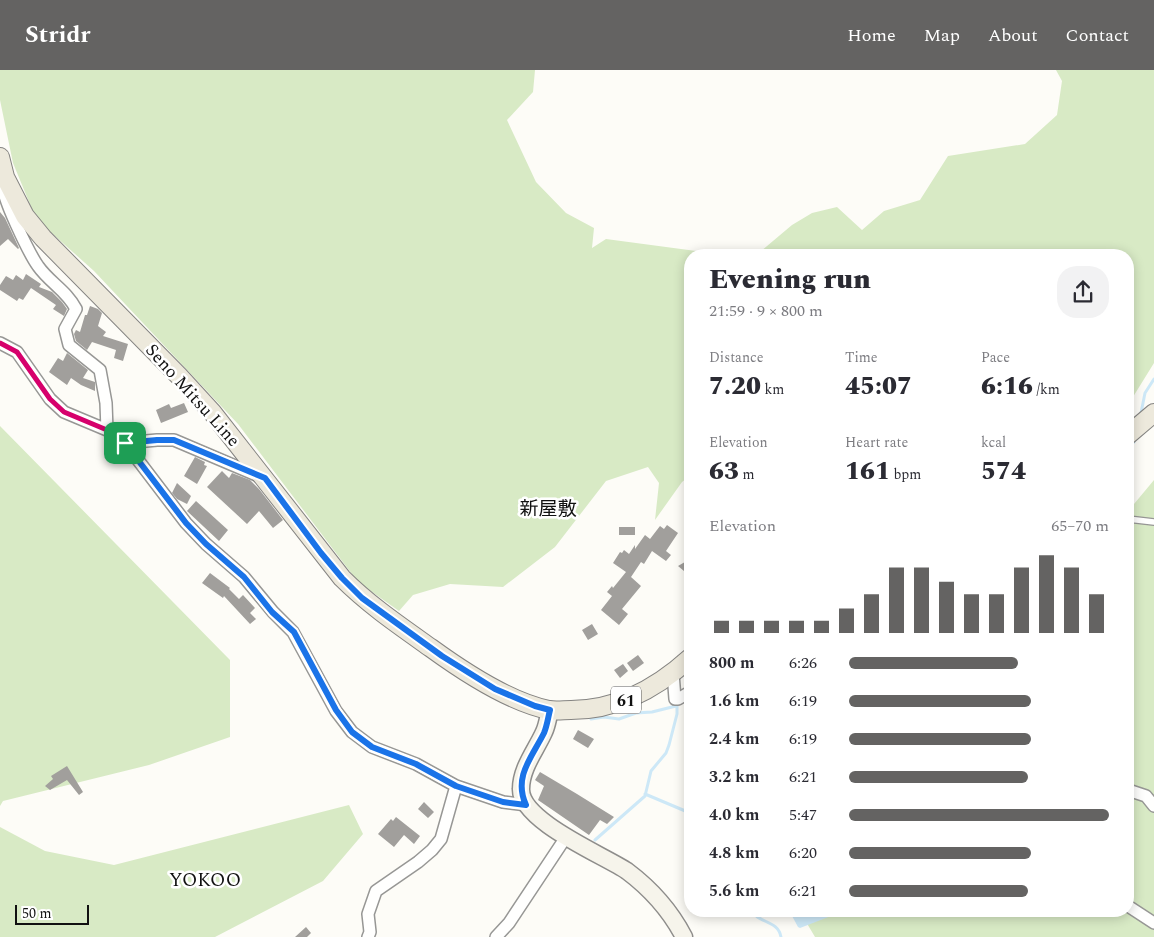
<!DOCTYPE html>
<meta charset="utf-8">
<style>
:root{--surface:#fff;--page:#f2f2f3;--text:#2b2b33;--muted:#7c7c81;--accent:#646362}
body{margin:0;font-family:Spectral,"Noto Sans JP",serif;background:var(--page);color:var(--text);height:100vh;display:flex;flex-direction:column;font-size:19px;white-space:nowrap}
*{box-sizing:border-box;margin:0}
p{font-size:16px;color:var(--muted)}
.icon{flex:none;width:28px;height:28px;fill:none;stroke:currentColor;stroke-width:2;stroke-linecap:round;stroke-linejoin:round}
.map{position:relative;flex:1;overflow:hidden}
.drawer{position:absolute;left:684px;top:179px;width:450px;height:668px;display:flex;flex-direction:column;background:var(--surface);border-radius:20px;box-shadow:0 2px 12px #0003}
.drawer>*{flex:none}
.scale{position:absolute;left:15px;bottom:12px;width:74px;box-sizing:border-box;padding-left:5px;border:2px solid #111;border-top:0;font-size:14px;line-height:18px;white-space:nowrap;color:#111;-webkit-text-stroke:4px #fff;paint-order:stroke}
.pin{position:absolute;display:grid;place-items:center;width:42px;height:42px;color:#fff;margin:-21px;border-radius:10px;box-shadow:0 2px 8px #0006}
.round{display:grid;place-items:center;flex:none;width:52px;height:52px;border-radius:20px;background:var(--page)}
.headline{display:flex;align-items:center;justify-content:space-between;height:85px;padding:0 25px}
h1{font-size:28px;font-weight:800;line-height:38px}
.figures{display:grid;grid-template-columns:repeat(3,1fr);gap:8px;height:85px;padding:5px 25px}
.figures div{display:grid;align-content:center}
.figures b{font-size:25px;font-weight:800}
.figures small{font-size:14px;font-weight:400}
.figures p{font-size:14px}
.chart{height:140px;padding:10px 25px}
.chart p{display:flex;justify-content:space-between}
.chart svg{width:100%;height:90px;margin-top:5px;stroke:var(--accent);stroke-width:6}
ul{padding:0 25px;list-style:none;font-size:16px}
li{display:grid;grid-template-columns:80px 60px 1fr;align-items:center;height:38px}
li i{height:12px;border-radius:6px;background:var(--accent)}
header{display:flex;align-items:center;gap:30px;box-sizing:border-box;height:70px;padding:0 25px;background:var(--accent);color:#fff}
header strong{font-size:24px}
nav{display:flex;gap:28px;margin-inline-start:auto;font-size:18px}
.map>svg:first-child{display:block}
.forest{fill:#d8eac5}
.water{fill:#cde8f7}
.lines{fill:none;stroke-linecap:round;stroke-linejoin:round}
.stream{stroke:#cde8f7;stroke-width:3}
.building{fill:#a19f9c}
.lane-casing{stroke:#979795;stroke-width:8}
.street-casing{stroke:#979795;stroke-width:14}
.secondary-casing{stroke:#8e8d8b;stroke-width:19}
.primary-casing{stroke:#858482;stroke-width:20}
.lane{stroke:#fffffe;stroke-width:5.5}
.street{stroke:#fffffe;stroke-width:11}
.secondary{stroke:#f6f4eb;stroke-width:16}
.primary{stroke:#ede9dc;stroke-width:18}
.cycleway-casing{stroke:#fff;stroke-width:8}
.cycleway{stroke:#d6006c;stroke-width:5}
.route-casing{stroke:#fff;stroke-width:10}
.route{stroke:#1a73e8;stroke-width:6}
.labels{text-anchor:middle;stroke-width:5;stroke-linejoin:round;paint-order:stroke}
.shield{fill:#fff;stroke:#585858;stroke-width:1}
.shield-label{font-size:16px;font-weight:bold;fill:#111}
.street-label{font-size:18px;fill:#111;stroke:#fff}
.neighbourhood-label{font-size:19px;fill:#111;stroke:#fff}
</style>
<header>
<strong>Stridr</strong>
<nav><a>Home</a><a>Map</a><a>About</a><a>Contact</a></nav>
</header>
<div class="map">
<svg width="1154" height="867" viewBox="0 0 1154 867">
<rect width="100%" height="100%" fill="#fdfcf7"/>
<path class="forest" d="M0 0H535L533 22 507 50 536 112 566 143 594 158 592 178 606 169 726 185H690V406L682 412 655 450 659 413 648 397 606 411 555 477 503 517 450 514 413 525 399 541 358 512 238 354 94 201 36 149 13 93 0 30Z
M1056 0H1154V293L1128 335V185H741L760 182 792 155 812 143 837 137 862 160 884 141 920 130 948 86 1025 74 1057 45 1062 11Z
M0 356 230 590V667L149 695 3 731 0 736Z
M1154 410V867H815L799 840H1128V438L1134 434Z
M349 735 363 764 323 811 215 867H0V757L45 781 114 795Z"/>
<path class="water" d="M805 840H834L835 842 831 846 800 858 798 857 791 844 795 842Z"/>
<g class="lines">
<path class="stream" d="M1141 343 1145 323 1154 309
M1128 378 1134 372
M591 649 604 647 619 649 636 643 652 642 676 636
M645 724 690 743
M595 770 645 726 651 701 666 683 669 675 677 644V636
M751 840C759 854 778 850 781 867"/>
</g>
<path class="building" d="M0 142 5 148 19 178 18 179 8 169 0 176Z
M26 204 41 214 39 217 52 222 62 232 67 239 64 246 53 239 56 235 31 218 23 230 19 228 17 231 0 220V215L6 206 13 210 16 205 23 210Z
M90 236 98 239 102 243 98 256 106 262 103 266 128 274 123 291 114 288 116 280 92 272 87 280 76 271 74 264 76 260 80 262 85 245H87Z
M67 283 88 300 83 308 95 312V321L81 315 71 308 67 315 49 302 58 288 63 291Z
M184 333 188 342 161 353 156 340 169 334 171 338Z
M195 387 205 392 204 395 207 396 197 414 184 406Z
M222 401 229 408 232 403 250 410 259 419 283 450 273 458 259 441 247 454 207 417Z
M177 413 191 426 187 434 177 429 172 423Z
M196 431 228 460 219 471 187 441Z
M667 455 678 463 666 481 671 485 666 491 652 481 644 494 641 492 631 507 641 516 622 539 628 544 619 555 601 540 612 526 607 522 612 516 613 518 626 502 613 493 620 482 622 483 624 480 629 484 635 475V479L645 465 650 469 660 456 664 459Z
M619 457H635V465H619Z
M690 489V506L678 496Z
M210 503 230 518 229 519 239 529 243 525 255 538 250 543 256 549 250 554 224 526 223 528 202 513Z
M592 554 598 564 588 570 582 560Z
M638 585 644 593 633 601 627 593Z
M623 594 628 601 620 608 614 600Z
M578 660 594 669 588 678 573 669Z
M67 696 83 722 79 725 67 710 50 720 45 716 53 709 51 706Z
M540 702 577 724 614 747 607 754 600 750 589 765 538 730 544 716 535 710Z
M424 732 434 742 428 748 418 739Z
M396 747 420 766 414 774 404 765 394 777 378 764 391 749 393 751Z
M306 857 311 863 307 867H295Z"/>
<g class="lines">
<g class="lane-casing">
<path id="lane" d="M1128 449 1154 452"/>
</g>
<g class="street-casing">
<path id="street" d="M3 114C0 124 30 185 38 196 49 212 67 221 76 239L65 259 69 275 100 300 106 333 107 360
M0 273 17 282 50 329 64 342 107 360 125 373 186 453 206 474 244 507 273 542 293 562 336 641 352 662 372 677 416 694 456 716 503 732 527 735
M125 373 157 370H174L261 407
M673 603 675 629H678L690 622
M1128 720 1146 726 1154 736
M1128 836 1154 853
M368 867 370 862 368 844 376 821 418 792 432 780 441 769 456 716
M496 867 509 853 566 767"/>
</g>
<g class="secondary-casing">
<path id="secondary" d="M550 640C548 648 547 656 544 662 536 680 521 698 521 719 520 751 603 785 627 801 651 819 670 840 684 867"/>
</g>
<g class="primary-casing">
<path id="primary" d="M0 87 5 107 25 146 43 168 179 306 212 342 342 508C369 535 400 556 431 578 464 602 509 632 549 640 556 641 564 640 571 640 617 640 657 618 690 588
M1128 365 1154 343"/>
</g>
<use href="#lane" class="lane"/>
<use href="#street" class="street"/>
<use href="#secondary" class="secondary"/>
<use href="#primary" class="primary"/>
<g class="cycleway-casing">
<path id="cycleway" d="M0 273 17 282 50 329 64 342 107 360 125 373 186 453 206 474 244 507 273 542 293 562 336 641 352 662 372 677 416 694 456 716 503 732 527 735"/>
</g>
<use href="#cycleway" class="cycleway"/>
</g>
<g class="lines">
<g class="route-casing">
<path id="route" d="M157 370H174L265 408 321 483 342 508 362 528 442 586 495 619 535 636 550 640C548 648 547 656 544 663 532 687 513 707 526 735L503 732 456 716 416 694 372 677 352 662 336 640 294 562 272 542 244 507 206 474 186 453 125 373Z"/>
</g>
<use href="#route" class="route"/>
</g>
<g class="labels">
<rect class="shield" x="611" y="616.5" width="30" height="27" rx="4"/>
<g class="shield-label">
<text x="626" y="636">61</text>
</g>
<g class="street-label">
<text transform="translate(193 325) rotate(48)" y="6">Seno Mitsu Line</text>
</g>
<g class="neighbourhood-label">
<text x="548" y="445">新屋敷</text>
<text x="205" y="816">YOKOO</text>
</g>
</g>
</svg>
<div class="scale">50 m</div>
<div class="pin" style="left:125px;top:373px;background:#1e9e55"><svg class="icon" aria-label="arrive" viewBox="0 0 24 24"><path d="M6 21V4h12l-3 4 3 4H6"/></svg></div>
<section class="drawer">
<div class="headline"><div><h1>Evening run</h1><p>21:59 · 9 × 800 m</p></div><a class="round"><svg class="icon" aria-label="share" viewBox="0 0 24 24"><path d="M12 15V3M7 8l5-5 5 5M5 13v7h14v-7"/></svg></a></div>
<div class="figures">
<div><p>Distance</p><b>7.20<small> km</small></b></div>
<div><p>Time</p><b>45:07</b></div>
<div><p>Pace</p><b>6:16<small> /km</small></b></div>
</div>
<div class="figures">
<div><p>Elevation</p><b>63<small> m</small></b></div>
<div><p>Heart rate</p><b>161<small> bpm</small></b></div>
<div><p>kcal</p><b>574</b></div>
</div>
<div class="chart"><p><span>Elevation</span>65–70 m</p>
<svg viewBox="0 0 160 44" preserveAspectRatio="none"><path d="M5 44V38M15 44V38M25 44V38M35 44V38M45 44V38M55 44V32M65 44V25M75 44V12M85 44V12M95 44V19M105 44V25M115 44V25M125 44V12M135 44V6M145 44V12M155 44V25"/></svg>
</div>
<ul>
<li><b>800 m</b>6:26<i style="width:65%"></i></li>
<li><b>1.6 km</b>6:19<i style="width:70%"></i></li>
<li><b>2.4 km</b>6:19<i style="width:70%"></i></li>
<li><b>3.2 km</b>6:21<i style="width:69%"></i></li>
<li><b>4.0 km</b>5:47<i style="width:100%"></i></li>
<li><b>4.8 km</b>6:20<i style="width:70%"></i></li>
<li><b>5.6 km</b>6:21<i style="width:69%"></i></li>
</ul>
</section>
</div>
